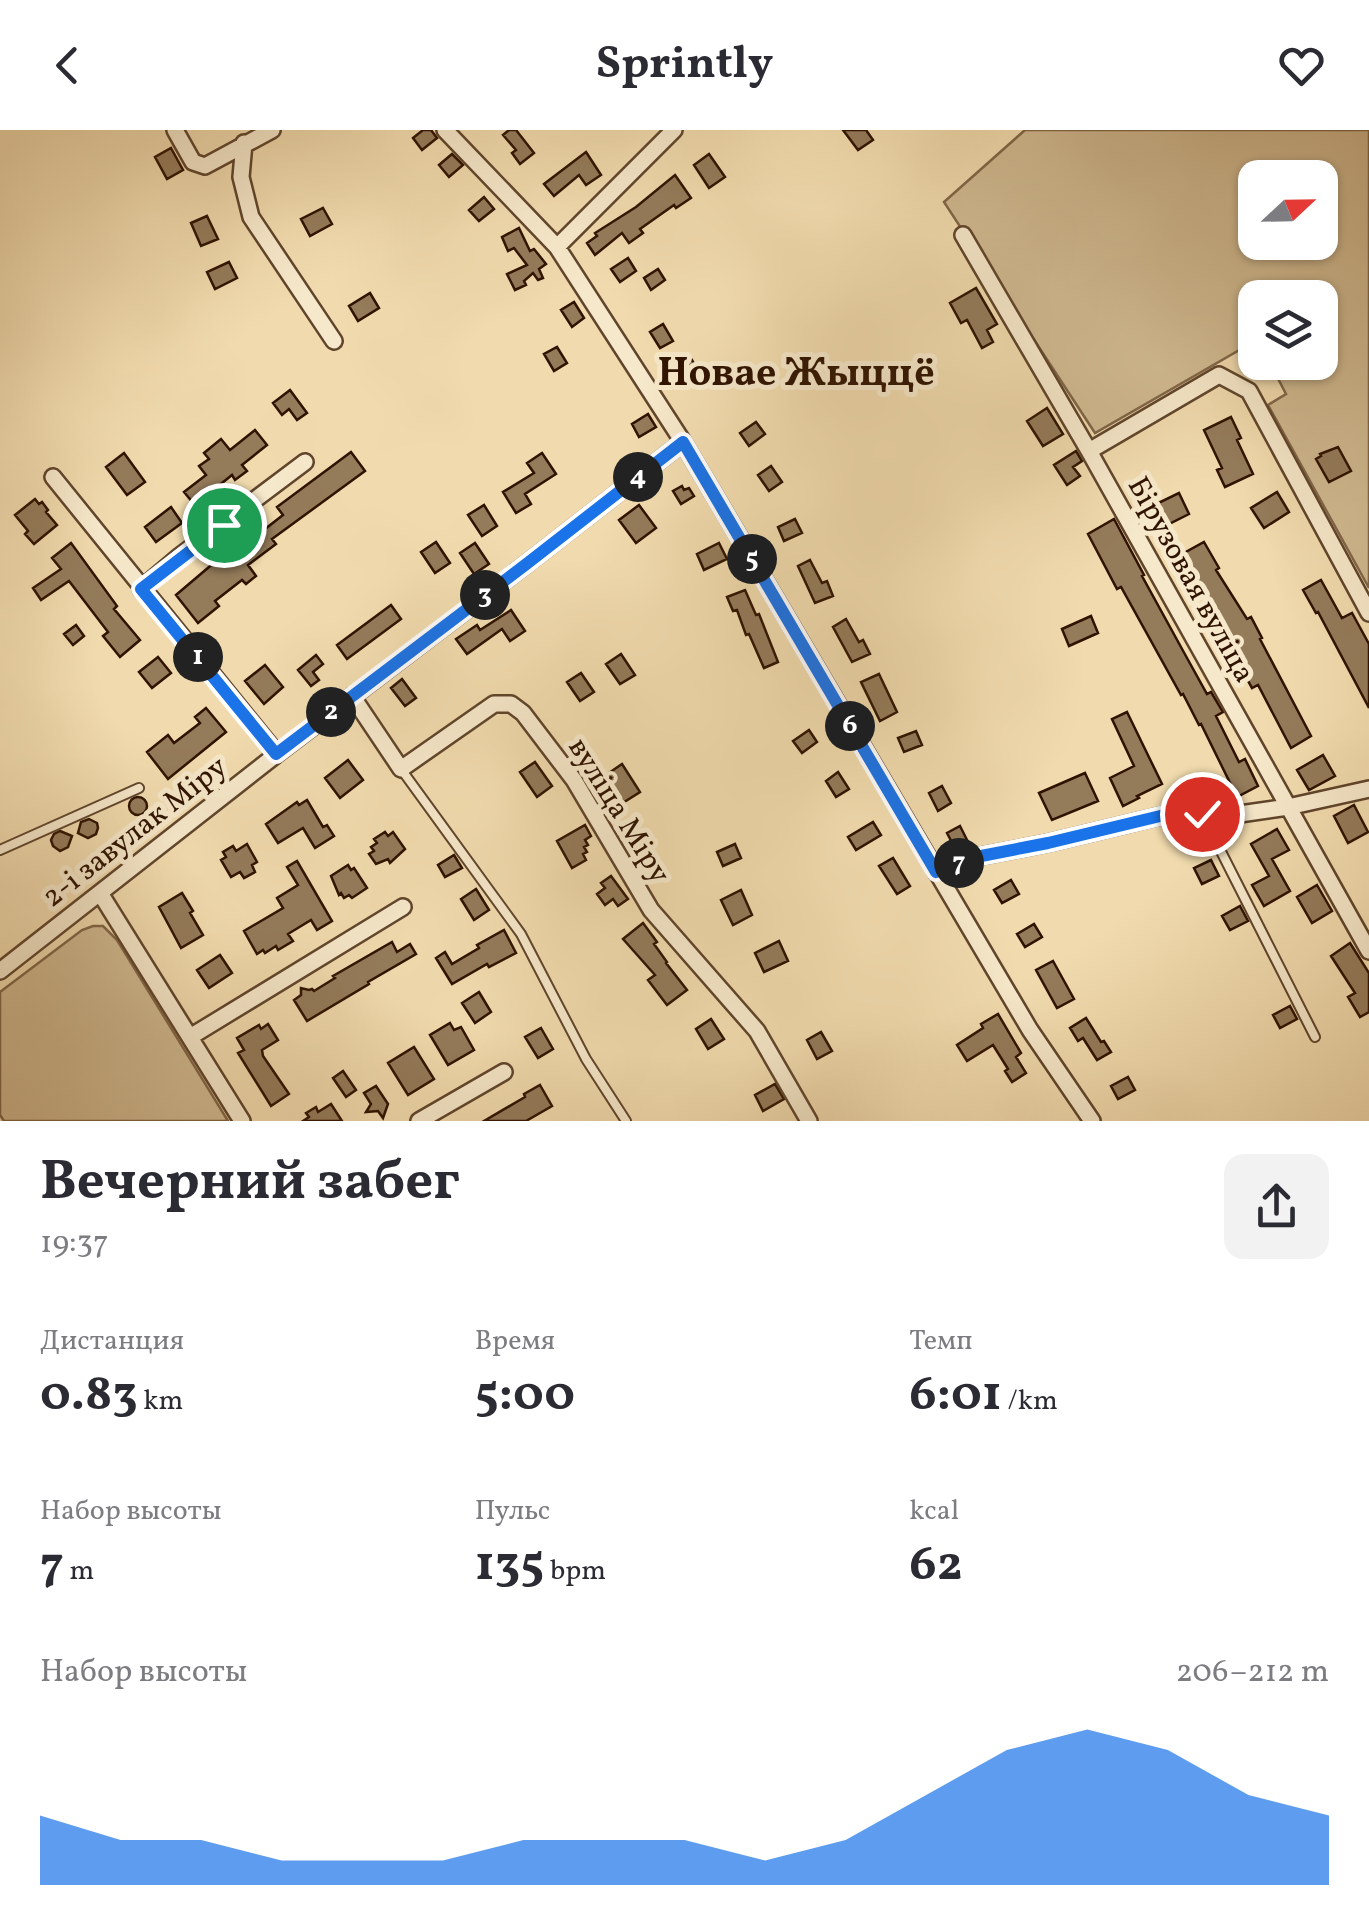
<!DOCTYPE html>
<html lang="ru">
<meta charset="utf-8">
<style>
:root{--surface:#fff;--page:#f2f2f3;--text:#2b2b33;--muted:#7c7c81;--accent:#1a73e8}
body{margin:0;font-family:Vollkorn,serif;background:var(--page);color:var(--text);height:100vh;display:flex;flex-direction:column;font-size:38px;white-space:nowrap}
*{box-sizing:border-box;margin:0}
p{font-size:32px;color:var(--muted)}
.icon{flex:none;width:55px;height:55px;fill:none;stroke:currentColor;stroke-width:2;stroke-linecap:round;stroke-linejoin:round}
.map{position:relative;height:991px;overflow:hidden}
.panel{display:flex;flex-direction:column;background:var(--surface);flex:1}
.panel>*{flex:none}
.needle{width:65px;rotate:68deg}
.buttons{position:absolute;left:1238px;top:30px;display:grid;gap:20px}
.buttons a{display:grid;place-items:center;width:100px;height:100px;border-radius:20px;background:var(--surface);box-shadow:0 2px 8px #0004;font-size:50px}
.pin{position:absolute;display:grid;place-items:center;width:85px;height:85px;color:#fff;margin:-42px;border:5px solid #fff;border-radius:50%;box-shadow:0 2px 10px #0007}
.km{position:absolute;width:50px;height:50px;margin:-25px;border-radius:50%;background:#222;color:#fff;font-size:28px;line-height:50px;text-align:center}
.round{display:grid;place-items:center;flex:none;width:105px;height:105px;border-radius:20px;background:var(--page)}
.head{display:flex;align-items:center;justify-content:space-between;height:170px;padding:0 40px}
h1{font-size:55px;font-weight:700;line-height:75px}
.stats{display:grid;grid-template-columns:repeat(3,1fr);gap:15px;height:170px;padding:10px 40px}
.stats div{display:grid;align-content:center}
.stats b{font-size:50px;font-weight:700}
.stats small{font-size:28px;font-weight:400}
.stats p{font-size:28px}
.chart{height:280px;padding:20px 40px}
.chart p{display:flex;justify-content:space-between}
.chart svg{width:100%;height:180px;margin-top:10px;fill:var(--accent);opacity:.7}
header{display:flex;justify-content:space-between;align-items:center;height:130px;padding:0 40px;background:var(--surface);font-size:45px;font-weight:700}
.map>svg:first-child{display:block}
.green{fill:#d0b990;stroke:#806648;stroke-width:2.5;fill-rule:evenodd}
.building{fill:#947b5a;stroke:#2f1300;stroke-width:2.5}
.lines{fill:none;stroke-linecap:round;stroke-linejoin:round}
.service-casing{stroke:#60452c;stroke-width:12}
.minor-casing{stroke:#60452c;stroke-width:20}
.service{stroke:#f6e8ca;stroke-width:8}
.minor{stroke:#f6e8ca;stroke-width:15}
.route-casing{stroke:#fff;stroke-width:20}
.route{stroke:#1a73e8;stroke-width:12}
.labels{text-anchor:middle;stroke-width:10;stroke-linejoin:round;paint-order:stroke}
.street-label{font-size:30px;fill:#2f1300;stroke:#f6e8ca}
.district-label{font-size:40px;font-weight:bold;fill:#2f1300;stroke:#f6e8ca}
</style>
<header><svg class="icon" aria-label="back" viewBox="0 0 24 24"><path d="M15 5l-7 7 7 7"/></svg>Sprintly<svg class="icon" aria-label="heart" viewBox="0 0 24 24"><path d="M12 20l-8-8c-3-5 5-10 8-4 3-6 11-1 8 4z"/></svg></header>
<div class="map">
<svg width="1369" height="991" viewBox="0 0 1369 991">
<rect width="100%" height="100%" fill="#f1dbae"/>
<filter id="stains"><feTurbulence type="fractalNoise" baseFrequency=".002" numOctaves="4"/><feColorMatrix values="0 0 0 0 .2 0 0 0 0 .09 0 0 0 0 .02 0 0 0 .5 -.17"/></filter>
<radialGradient id="worn" r=".72"><stop offset=".6" stop-color="#630" stop-opacity="0"/><stop offset="1" stop-color="#630" stop-opacity=".3"/></radialGradient>
<path class="green" d="M1025 0H1369V458L1268 275 1286 264 1270 233 1320 232V168H1255V211L1095 303 944 72ZM1255 48H1320V112H1255Z
M93 796H103L117 810 228 991H4L0 985V862L82 800Z"/>
<path class="building" d="M423 0H431L437 8 422 20 413 8Z
M509 0H516L534 23 520 34 512 23 516 20 503 5Z
M843 0H866L873 10 858 20Z
M171 18 183 40 167 49 155 27Z
M586 22 601 45 586 55 579 45 554 66 544 54Z
M452 24 463 35 449 47 439 35Z
M709 24 725 47 709 58 694 35Z
M675 45 691 68 676 78 674 75 640 99 643 103 629 113 622 103 595 125 587 113 597 106 595 103 636 77Z
M484 67 494 79 479 91 469 80Z
M323 78 332 94 310 106 301 89Z
M207 86 218 109 201 116 191 93Z
M519 98 530 121 534 119 546 134 539 139 543 148 538 150 533 143 524 151 526 155 515 160 507 144 527 135 514 118 508 121 502 107Z
M628 128 636 141 620 152 611 139Z
M229 132 237 148 215 159 207 142Z
M658 139 665 150 651 160 644 148Z
M976 158 997 194 987 200 993 212 982 218 967 190 961 193 950 173Z
M370 163 379 178 358 191 349 176Z
M574 172 584 188 572 197 561 180Z
M663 194 673 211 660 218 650 202Z
M557 217 567 233 554 241 544 224Z
M692 230 699 243 682 253 675 240Z
M290 260 307 283 297 290 289 279 282 285 273 273Z
M1047 278 1063 304 1043 316 1027 291Z
M648 284 656 297 639 307 632 294Z
M1231 287 1241 308 1237 310 1253 344 1225 357 1217 340 1222 338 1204 300Z
M756 292 765 304 749 316 740 303Z
M255 300 267 315 242 335 247 341 235 350 232 345 206 366 211 371 199 380 184 362 206 345 199 336 209 329 204 323 221 309 230 320Z
M1338 317 1351 341 1329 352 1316 329 1321 326 1320 324Z
M1076 321 1082 331 1073 337 1080 346 1067 355 1054 335Z
M351 322 365 341 272 409 276 414 248 435 256 446 246 454 242 450 215 471 219 476 198 493 176 465 216 431 210 424 218 418 224 426 260 394 265 399 283 385 277 377Z
M124 323 145 352 127 365 106 337Z
M542 323 556 344 525 364 531 374 516 383 503 362 534 343 527 333Z
M771 336 782 352 769 361 758 345Z
M682 356 684 360 689 358 694 366 681 374 673 361Z
M1277 362 1289 382 1264 398 1251 378Z
M1179 363 1189 384 1163 397 1152 376Z
M35 369 39 374 42 372 48 380 46 382 57 395 34 414 25 404 28 401 15 385Z
M484 375 497 396 482 406 468 385Z
M639 375 656 398 636 413 619 390Z
M171 377 182 393 156 412 145 397Z
M795 389 802 403 784 411 778 397Z
M1114 389 1144 445 1142 446 1187 528 1207 564 1211 562 1223 582 1216 586 1239 632 1245 629 1258 656 1237 667 1201 594 1199 595 1183 564 1181 565 1121 457 1117 459 1088 404Z
M436 412 450 433 435 443 421 422Z
M1204 412 1219 438 1216 440 1247 489 1251 487 1262 508 1260 509 1311 606 1291 618 1258 555 1252 558 1241 538 1244 536 1225 502 1227 501 1202 462 1204 460 1184 423Z
M71 413 117 476 114 479 140 510 120 527 103 506 108 502 69 451 41 470 33 458 61 439 52 428Z
M475 413 489 434 474 444 460 423Z
M719 413 727 429 704 440 697 424Z
M810 430 822 453 827 451 833 466 815 473 798 436Z
M1321 450 1342 488 1352 483 1369 514V578L1318 482 1316 483 1303 460Z
M745 460 756 485 759 484 778 532 764 538 749 504 746 505 737 480 733 481 727 467Z
M391 475 401 489 347 529 337 515Z
M511 480 525 501 510 511 502 499 467 524 456 509 477 495 480 500Z
M1091 486 1098 503 1069 516 1062 499Z
M846 489 859 512 863 510 870 524 852 532 833 497Z
M76 495 84 506 73 515 64 504Z
M621 524 635 545 620 554 606 534Z
M316 525 323 534 313 542 319 550 311 556 298 540Z
M158 527 171 543 152 558 139 542Z
M265 535 283 557 264 574 245 551Z
M581 543 594 562 580 571 567 552Z
M879 544 897 582 880 591 861 552Z
M402 549 416 568 405 576 391 558Z
M206 578 226 602 168 649 147 622 168 605 174 613 200 593 195 587Z
M1127 582 1162 654 1137 666 1139 668 1123 676 1110 648 1134 636 1112 589Z
M809 600 817 612 802 623 793 611Z
M916 601 922 615 904 622 898 608Z
M1323 625 1335 646 1309 660 1297 640Z
M348 630 363 650 340 668 325 648Z
M535 632 552 656 537 667 520 642Z
M622 634 640 662 621 674 603 647Z
M838 642 849 659 836 667 826 651Z
M1085 643 1098 671 1052 690 1039 663Z
M942 656 951 673 938 681 929 663Z
M129 676a9 9 0 1 1 18 0a9 9 0 1 1-18 0Z
M307 670 323 697 327 695 334 706 315 718 303 698 278 713 266 694 297 672 299 675Z
M1354 675 1368 702 1348 713 1334 686Z
M89 689 97 693 98 698 96 704 88 708 78 703 81 692Z
M873 692 881 705 856 720 848 707Z
M585 695 591 706 585 710 588 715 584 717 587 722 583 724 586 730 572 738 557 711Z
M960 696 969 714 956 720 947 703Z
M1277 699 1289 720 1272 729 1290 761 1264 776 1252 755 1269 746 1251 714Z
M60 701 72 706 68 717 60 721 53 716 51 710 54 704Z
M385 702 388 706 393 702 405 719 390 733 388 729 376 734 369 724 374 721 371 717 377 713 374 709Z
M247 714 257 732 252 735 255 742 244 748 240 742 231 747 221 730 226 727 223 722 233 716 236 721Z
M735 714 741 728 723 736 717 722Z
M454 725 462 738 445 747 438 735Z
M893 728 910 756 897 764 879 736Z
M1211 730 1219 746 1202 754 1194 738Z
M297 731 332 791 317 800 311 790 288 804 293 811 278 820 276 816 265 823 263 820 257 824 244 801 283 778 277 768 298 755 287 737Z
M348 735 351 740 354 738 367 758 352 768 349 765 344 768 341 763 339 765 331 746Z
M611 746 628 769 618 776 613 769 605 775 597 764 605 758 601 753Z
M1011 750 1019 764 1002 773 994 760Z
M1317 755 1332 781 1312 793 1297 767Z
M476 759 489 780 474 790 461 769Z
M741 760 752 785 733 795 721 770Z
M182 763 193 781 190 783 203 805 181 818 159 777Z
M1240 776 1248 791 1230 800 1222 786Z
M643 793 657 812 654 814 667 832 666 833 687 860 667 875 648 850 655 845 623 809Z
M1034 794 1042 807 1025 817 1017 804Z
M504 800 516 823 489 837 487 834 452 854 436 828 445 822 452 834 479 818 477 815Z
M779 811 788 831 764 842 755 823Z
M392 812 397 822 410 814 416 824 368 852 369 854 307 891 294 870 301 865V858L309 860 312 859 314 861 335 848 333 846Z
M1350 813 1369 843V882L1360 887 1348 867 1355 863 1331 826Z
M220 825 232 843 209 858 197 840Z
M1053 831 1074 869 1057 878 1036 840Z
M479 862 491 882 475 893 462 873Z
M1290 876 1297 889 1280 898 1273 885Z
M998 884 1021 923 1016 927 1026 943 1012 952 1005 941 1008 939 993 915 967 931 957 915 983 898 981 894Z
M1086 888 1101 912 1104 911 1111 922 1097 930 1083 908 1078 911 1070 898Z
M711 889 724 909 708 919 696 899Z
M450 893 454 900 461 897 474 920 448 935 430 905Z
M268 894 278 910 262 920 263 926 289 964 271 976 238 923 244 920 237 908 259 895 261 899Z
M541 898 553 919 538 928 525 907Z
M821 902 832 921 817 929 807 910Z
M414 917 434 949 408 965 388 933Z
M343 941 356 960 346 967 333 948Z
M1128 947 1135 960 1118 969 1111 956Z
M775 954 784 969 763 981 755 965Z
M540 955 552 976 526 991H484L525 967 524 964Z
M376 956 388 974 383 988 378 981 366 982 371 974 364 963Z
M331 974 342 991H303L309 987 306 983 316 977 318 982Z"/>
<g class="lines">
<g class="service-casing">
<path id="service" d="M401 639 521 804 586 929 626 991
M1202 684 1315 907
M0 720 139 658"/>
</g>
<g class="minor-casing">
<path id="minor" d="M175 0 193 32 205 36 272 0
M445 0 557 117 683 312 1030 900 1092 991
M244 13 241 47 251 87 334 211
M963 105 1089 321 1369 821
M557 117 674 0
M1089 321 1219 245 1249 261 1369 483
M53 347 277 624
M141 459 180 426 305 332
M352 566 401 639 494 574H511L523 583 574 650 651 780 757 901 809 991
M936 742 976 727 1048 713 1181 681 1219 687 1288 677 1369 659
M100 763 242 991
M0 841 277 624 529 432 683 312
M190 907 403 777
M419 991 504 942"/>
</g>
<use href="#service" class="service"/>
<use href="#minor" class="minor"/>
</g>
<g class="lines">
<g class="route-casing">
<path id="route" d="M224 395 141 459 276 624 529 432 683 312 936 742 976 727 1048 713 1181 681 1202 684"/>
</g>
<use href="#route" class="route"/>
</g>
<g class="labels">
<g class="street-label">
<text transform="translate(1192 449) rotate(61)" y="10">Бірузовая вуліца</text>
<text transform="translate(620 680) rotate(58)" y="10">вуліца Міру</text>
<text transform="translate(134 701) rotate(-38)" y="10">2-і завулак Міру</text>
</g>
<g class="district-label">
<text x="796" y="255">Новае Жыццё</text>
</g>
</g>
<rect width="100%" height="100%" filter="url(#stains)"/>
<rect width="100%" height="100%" fill="url(#worn)"/>
</svg>
<div class="buttons">
<a><svg class="needle" viewBox="-14 -14 28 28"><path d="M0-13l5 13h-10z" fill="#e53935"/><path d="M0 13l5-13h-10z" fill="#7c7c81"/></svg></a>
<a><svg class="icon" aria-label="layers" viewBox="0 0 24 24"><path d="M12 4l9 5-9 5-9-5zM3 14l9 5 9-5"/></svg></a>
</div>
<div class="pin" style="left:224px;top:395px;background:#1e9e55"><svg class="icon" aria-label="arrive" viewBox="0 0 24 24"><path d="M6 21V4h12l-3 4 3 4H6"/></svg></div>
<div class="pin" style="left:1202px;top:684px;background:#d93025"><svg class="icon" aria-label="check" viewBox="0 0 24 24"><path d="M5 12l5 5 9-10"/></svg></div>
<b class="km" style="left:198px;top:527px">1</b>
<b class="km" style="left:331px;top:582px">2</b>
<b class="km" style="left:485px;top:465px">3</b>
<b class="km" style="left:638px;top:347px">4</b>
<b class="km" style="left:752px;top:429px">5</b>
<b class="km" style="left:850px;top:596px">6</b>
<b class="km" style="left:959px;top:733px">7</b>
</div>
<section class="panel">
<div class="head"><div><h1>Вечерний забег</h1><p>19:37</p></div><a class="round"><svg class="icon" aria-label="share" viewBox="0 0 24 24"><path d="M12 15V3M7 8l5-5 5 5M5 13v7h14v-7"/></svg></a></div>
<div class="stats">
<div><p>Дистанция</p><b>0.83<small> km</small></b></div>
<div><p>Время</p><b>5:00</b></div>
<div><p>Темп</p><b>6:01<small> /km</small></b></div>
</div>
<div class="stats">
<div><p>Набор высоты</p><b>7<small> m</small></b></div>
<div><p>Пульс</p><b>135<small> bpm</small></b></div>
<div><p>kcal</p><b>62</b></div>
</div>
<div class="chart"><p><span>Набор высоты</span>206–212 m</p>
<svg viewBox="0 0 160 44" preserveAspectRatio="none"><path d="M0 44V27L10 33L20 33L30 38L40 38L50 38L60 33L70 33L80 33L90 38L100 33L110 22L120 11L130 6L140 11L150 22L160 27V44z"/></svg>
</div>
</section>
